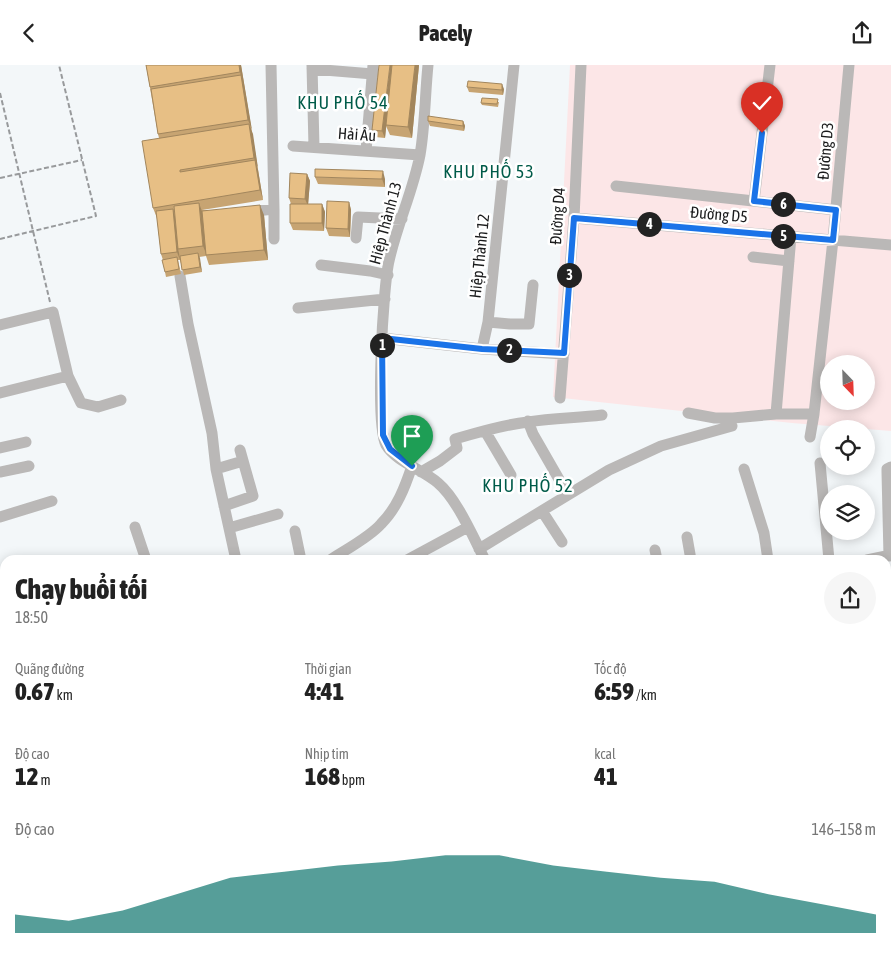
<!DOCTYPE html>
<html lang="vi">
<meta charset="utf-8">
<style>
:root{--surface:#fff;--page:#f6f6f6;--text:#222;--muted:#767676;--accent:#0f766e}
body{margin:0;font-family:"Asap Condensed",sans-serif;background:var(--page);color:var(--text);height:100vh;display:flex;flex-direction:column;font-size:19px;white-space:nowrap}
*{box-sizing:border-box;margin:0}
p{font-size:16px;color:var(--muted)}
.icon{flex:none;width:28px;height:28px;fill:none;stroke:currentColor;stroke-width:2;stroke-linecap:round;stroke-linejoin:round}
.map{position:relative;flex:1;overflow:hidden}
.panel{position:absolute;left:0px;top:490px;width:891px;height:406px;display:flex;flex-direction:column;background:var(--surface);border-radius:15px 15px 0 0;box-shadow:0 2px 12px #0003}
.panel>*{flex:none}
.needle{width:32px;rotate:157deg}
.buttons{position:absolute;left:820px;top:290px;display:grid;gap:10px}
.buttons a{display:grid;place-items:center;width:55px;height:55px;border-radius:50%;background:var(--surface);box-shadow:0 2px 12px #0003;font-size:25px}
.pin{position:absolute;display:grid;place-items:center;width:42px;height:42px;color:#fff;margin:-51px -21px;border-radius:50% 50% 50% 0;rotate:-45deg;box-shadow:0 0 5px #0007}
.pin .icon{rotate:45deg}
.km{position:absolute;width:25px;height:25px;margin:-12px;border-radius:50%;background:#222;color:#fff;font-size:14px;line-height:25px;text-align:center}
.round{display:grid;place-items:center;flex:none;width:52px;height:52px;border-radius:26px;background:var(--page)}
.headline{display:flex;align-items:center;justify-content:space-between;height:85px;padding:0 15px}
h1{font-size:28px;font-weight:800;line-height:38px}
.figures{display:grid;grid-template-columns:repeat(3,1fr);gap:8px;height:85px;padding:5px 15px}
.figures div{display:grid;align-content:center}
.figures b{font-size:25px;font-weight:800}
.figures small{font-size:14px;font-weight:400}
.figures p{font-size:14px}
.chart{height:140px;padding:10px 15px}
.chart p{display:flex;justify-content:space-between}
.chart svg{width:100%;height:90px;margin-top:5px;fill:var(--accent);opacity:.7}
header{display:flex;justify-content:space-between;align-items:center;height:65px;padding:0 15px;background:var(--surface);font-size:22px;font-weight:800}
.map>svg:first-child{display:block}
.industrial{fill:#fce6e7;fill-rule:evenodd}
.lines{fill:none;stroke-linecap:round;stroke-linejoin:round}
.path{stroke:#989a9c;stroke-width:2;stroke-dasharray:5 2.5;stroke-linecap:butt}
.minor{stroke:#bab8b7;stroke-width:11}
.wall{fill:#c7a472}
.shaded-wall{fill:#a2865d}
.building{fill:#e7bf85;stroke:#a2865d}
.route-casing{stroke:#fff;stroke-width:10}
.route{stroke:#1a73e8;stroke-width:6}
.labels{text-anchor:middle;stroke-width:5;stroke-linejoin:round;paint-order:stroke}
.street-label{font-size:16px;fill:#1a1b1c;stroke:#fff}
.neighbourhood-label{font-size:18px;letter-spacing:1px;fill:#005b49;stroke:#fff}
</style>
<header><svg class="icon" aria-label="back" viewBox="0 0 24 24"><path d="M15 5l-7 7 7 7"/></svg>Pacely<svg class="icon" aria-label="share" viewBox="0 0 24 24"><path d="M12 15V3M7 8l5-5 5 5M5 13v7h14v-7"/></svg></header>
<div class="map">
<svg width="891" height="896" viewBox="0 0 891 896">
<rect width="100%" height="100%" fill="#f3f7f9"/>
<path class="industrial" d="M570 0H891V366L792 358 553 332ZM829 299H866V336H829Z"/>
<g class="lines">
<path class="path" d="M0 28 50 237
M0 113 82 95
M0 174 96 151 59 0"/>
<path class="minor" d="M312 0 314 82
M428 0C425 30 425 61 420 90 413 126 397 160 389 196 383 222 375 360 386 380 396 397 424 405 438 418 457 434 473 472 485 495
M312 4 373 9
M293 81 420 90
M366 86 373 0
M616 121 836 145
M754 136 770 0
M274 144V174
M248 147 274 144 271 0
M574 153 891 180
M356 173 358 152 402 154
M753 192 789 196
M321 200 370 206 388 210
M180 211 188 259 212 368 216 404 236 495
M298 243 385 234
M488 257 510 259H529L533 220
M0 260 53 247 68 311
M382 273 482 284 488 257 514 0
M482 284 564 289
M0 328 68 311 81 338 98 342 121 335
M560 333 574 153 581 0
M688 348 715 353H733L776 349H814
M776 349 791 171
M528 356 533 369 568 430
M485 366 511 410
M810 372 814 349 833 175 849 0
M0 383 26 377
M820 398 829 495
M216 404 243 396
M744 404 764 468 768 495
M0 407 29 401
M421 407 440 396 457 383 455 374C479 367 503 360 528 357 552 353 577 353 602 350
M224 441 253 431 240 385
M542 446 562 477
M0 452 52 436
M135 462 146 495
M229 463 278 449
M295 466 301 495
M687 472 691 495
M479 484 609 405 661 381 732 361
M655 485 657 495
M889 491 887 407V404L891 402
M330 495C345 485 370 472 381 459 397 443 405 422 412 401
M407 495 468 462
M867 495 891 490
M886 615 891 567
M0 652 5 650
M886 687 891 688
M0 702 5 713
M0 732 5 730
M886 854H891
M0 859 5 857
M74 891 76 896
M106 891 108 896
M192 891 194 896
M218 891 220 896
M281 891 283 896
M442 891 444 896
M539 891 541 896
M797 891 798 896
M330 896 341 891
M454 896 468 891
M702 896 711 891"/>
</g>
<path class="wall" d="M146 0H241L263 135 202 145 264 150 268 195 209 200 206 191 199 192 202 207 184 210 180 195H178L181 209 166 212 165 207 163 195 161 189 157 153 153 143 159 73 158 69Z
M419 0 412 73 390 70 386 61 385 73 375 72 372 65Z
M467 22 504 24 503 30 469 27Z
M499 37 498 42 482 40 481 38Z
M428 56H463L465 61 464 66 430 61Z
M307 109 310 116 308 139H322L325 147 324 166 293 165 290 158 291 139 289 133Z
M315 112 385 114V122L318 119Z
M349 137 351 145 350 172 329 171 326 163Z"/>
<path class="shaded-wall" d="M239 0H241L252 65 248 55Z
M390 0H393L385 73 382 66Z
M415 0H419L412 73 408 62Z
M502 19 504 24 503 30 502 25Z
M463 56 465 61 464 66 463 61Z
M249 59 253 69 258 103 254 93Z
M255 95 258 105 263 135 260 125Z
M383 106 385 114V122L382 114Z
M307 109 310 116 308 141 305 134Z
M349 137 351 145 350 172 348 164Z
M199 138 203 149 207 191 203 181Z
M322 139 325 147 324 166 322 158Z
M260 140 264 150 268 195 264 185Z
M173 144 175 152 178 184 179 188 180 195 177 187Z
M198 188 200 193 202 207 200 202Z"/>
<path class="building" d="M146 0H239L240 7 150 22Z
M379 0H390L382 66 372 65Z
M392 0H415L408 62 386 60Z
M241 10 248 55 158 69 151 24Z
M468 16 502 19V25L467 22Z
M482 33 498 34 497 39 481 38Z
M428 51 463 56V61L428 56Z
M249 59 254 93 180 105V107L255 95 260 125 153 143 142 76Z
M315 104 383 106 382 114 315 112Z
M290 108 307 109 305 134 289 133Z
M327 136 349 137 348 164 326 163Z
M199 138 203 181 178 184 174 141Z
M290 139H322V158H290Z
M260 140 264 185 206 190 202 146Z
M173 144 177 187 161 189 156 146Z
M198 188 200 202 182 205 180 191Z
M177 192 179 204 165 207 162 195Z"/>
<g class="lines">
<g class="route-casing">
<path id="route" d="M412 401 390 384 383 370 382 273 482 284 564 288 574 153 833 175 836 145 754 136 762 68"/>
</g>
<use href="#route" class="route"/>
</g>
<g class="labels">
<g class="street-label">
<text transform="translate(357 69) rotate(4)" y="6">Hải Âu</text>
<text transform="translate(825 86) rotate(-85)" y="6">Đường D3</text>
<text transform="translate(719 149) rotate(5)" y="6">Đường D5</text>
<text transform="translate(557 151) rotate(-86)" y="6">Đường D4</text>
<text transform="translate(385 158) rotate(-75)" y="6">Hiệp Thành 13</text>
<text transform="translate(479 191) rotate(-84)" y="6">Hiệp Thành 12</text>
</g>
<g class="neighbourhood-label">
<text x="343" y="44">KHU PHỐ 54</text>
<text x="489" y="113">KHU PHỐ 53</text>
<text x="528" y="427">KHU PHỐ 52</text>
</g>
</g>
</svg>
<div class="buttons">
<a><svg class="needle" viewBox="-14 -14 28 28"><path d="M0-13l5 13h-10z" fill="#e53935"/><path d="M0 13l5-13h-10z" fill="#767676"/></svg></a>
<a><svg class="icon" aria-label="locate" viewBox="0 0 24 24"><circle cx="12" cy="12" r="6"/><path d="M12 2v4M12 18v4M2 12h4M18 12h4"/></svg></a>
<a><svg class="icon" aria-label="layers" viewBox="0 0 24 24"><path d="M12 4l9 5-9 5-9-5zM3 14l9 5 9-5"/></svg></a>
</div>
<div class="pin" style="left:412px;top:401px;background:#1e9e55"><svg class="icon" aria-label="arrive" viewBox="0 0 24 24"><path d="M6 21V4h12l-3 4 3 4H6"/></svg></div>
<div class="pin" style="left:762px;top:68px;background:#d93025"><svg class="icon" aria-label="check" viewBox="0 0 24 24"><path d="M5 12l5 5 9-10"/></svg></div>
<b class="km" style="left:382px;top:280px">1</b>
<b class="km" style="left:509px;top:285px">2</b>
<b class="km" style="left:569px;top:210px">3</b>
<b class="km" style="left:649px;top:159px">4</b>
<b class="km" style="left:783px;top:171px">5</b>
<b class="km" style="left:783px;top:139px">6</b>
<section class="panel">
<div class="headline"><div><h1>Chạy buổi tối</h1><p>18:50</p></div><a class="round"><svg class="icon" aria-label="share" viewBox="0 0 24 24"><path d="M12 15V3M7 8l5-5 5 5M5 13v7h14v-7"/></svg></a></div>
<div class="figures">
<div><p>Quãng đường</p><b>0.67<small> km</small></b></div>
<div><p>Thời gian</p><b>4:41</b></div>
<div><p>Tốc độ</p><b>6:59<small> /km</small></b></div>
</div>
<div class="figures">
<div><p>Độ cao</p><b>12<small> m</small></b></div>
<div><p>Nhịp tim</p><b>168<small> bpm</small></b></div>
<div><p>kcal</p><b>41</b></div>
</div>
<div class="chart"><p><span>Độ cao</span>146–158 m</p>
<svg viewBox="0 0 160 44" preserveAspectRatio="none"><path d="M0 44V35L10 38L20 33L30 25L40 17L50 14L60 11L70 9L80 6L90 6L100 11L110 14L120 17L130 19L140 25L150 30L160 35V44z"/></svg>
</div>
</section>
</div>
